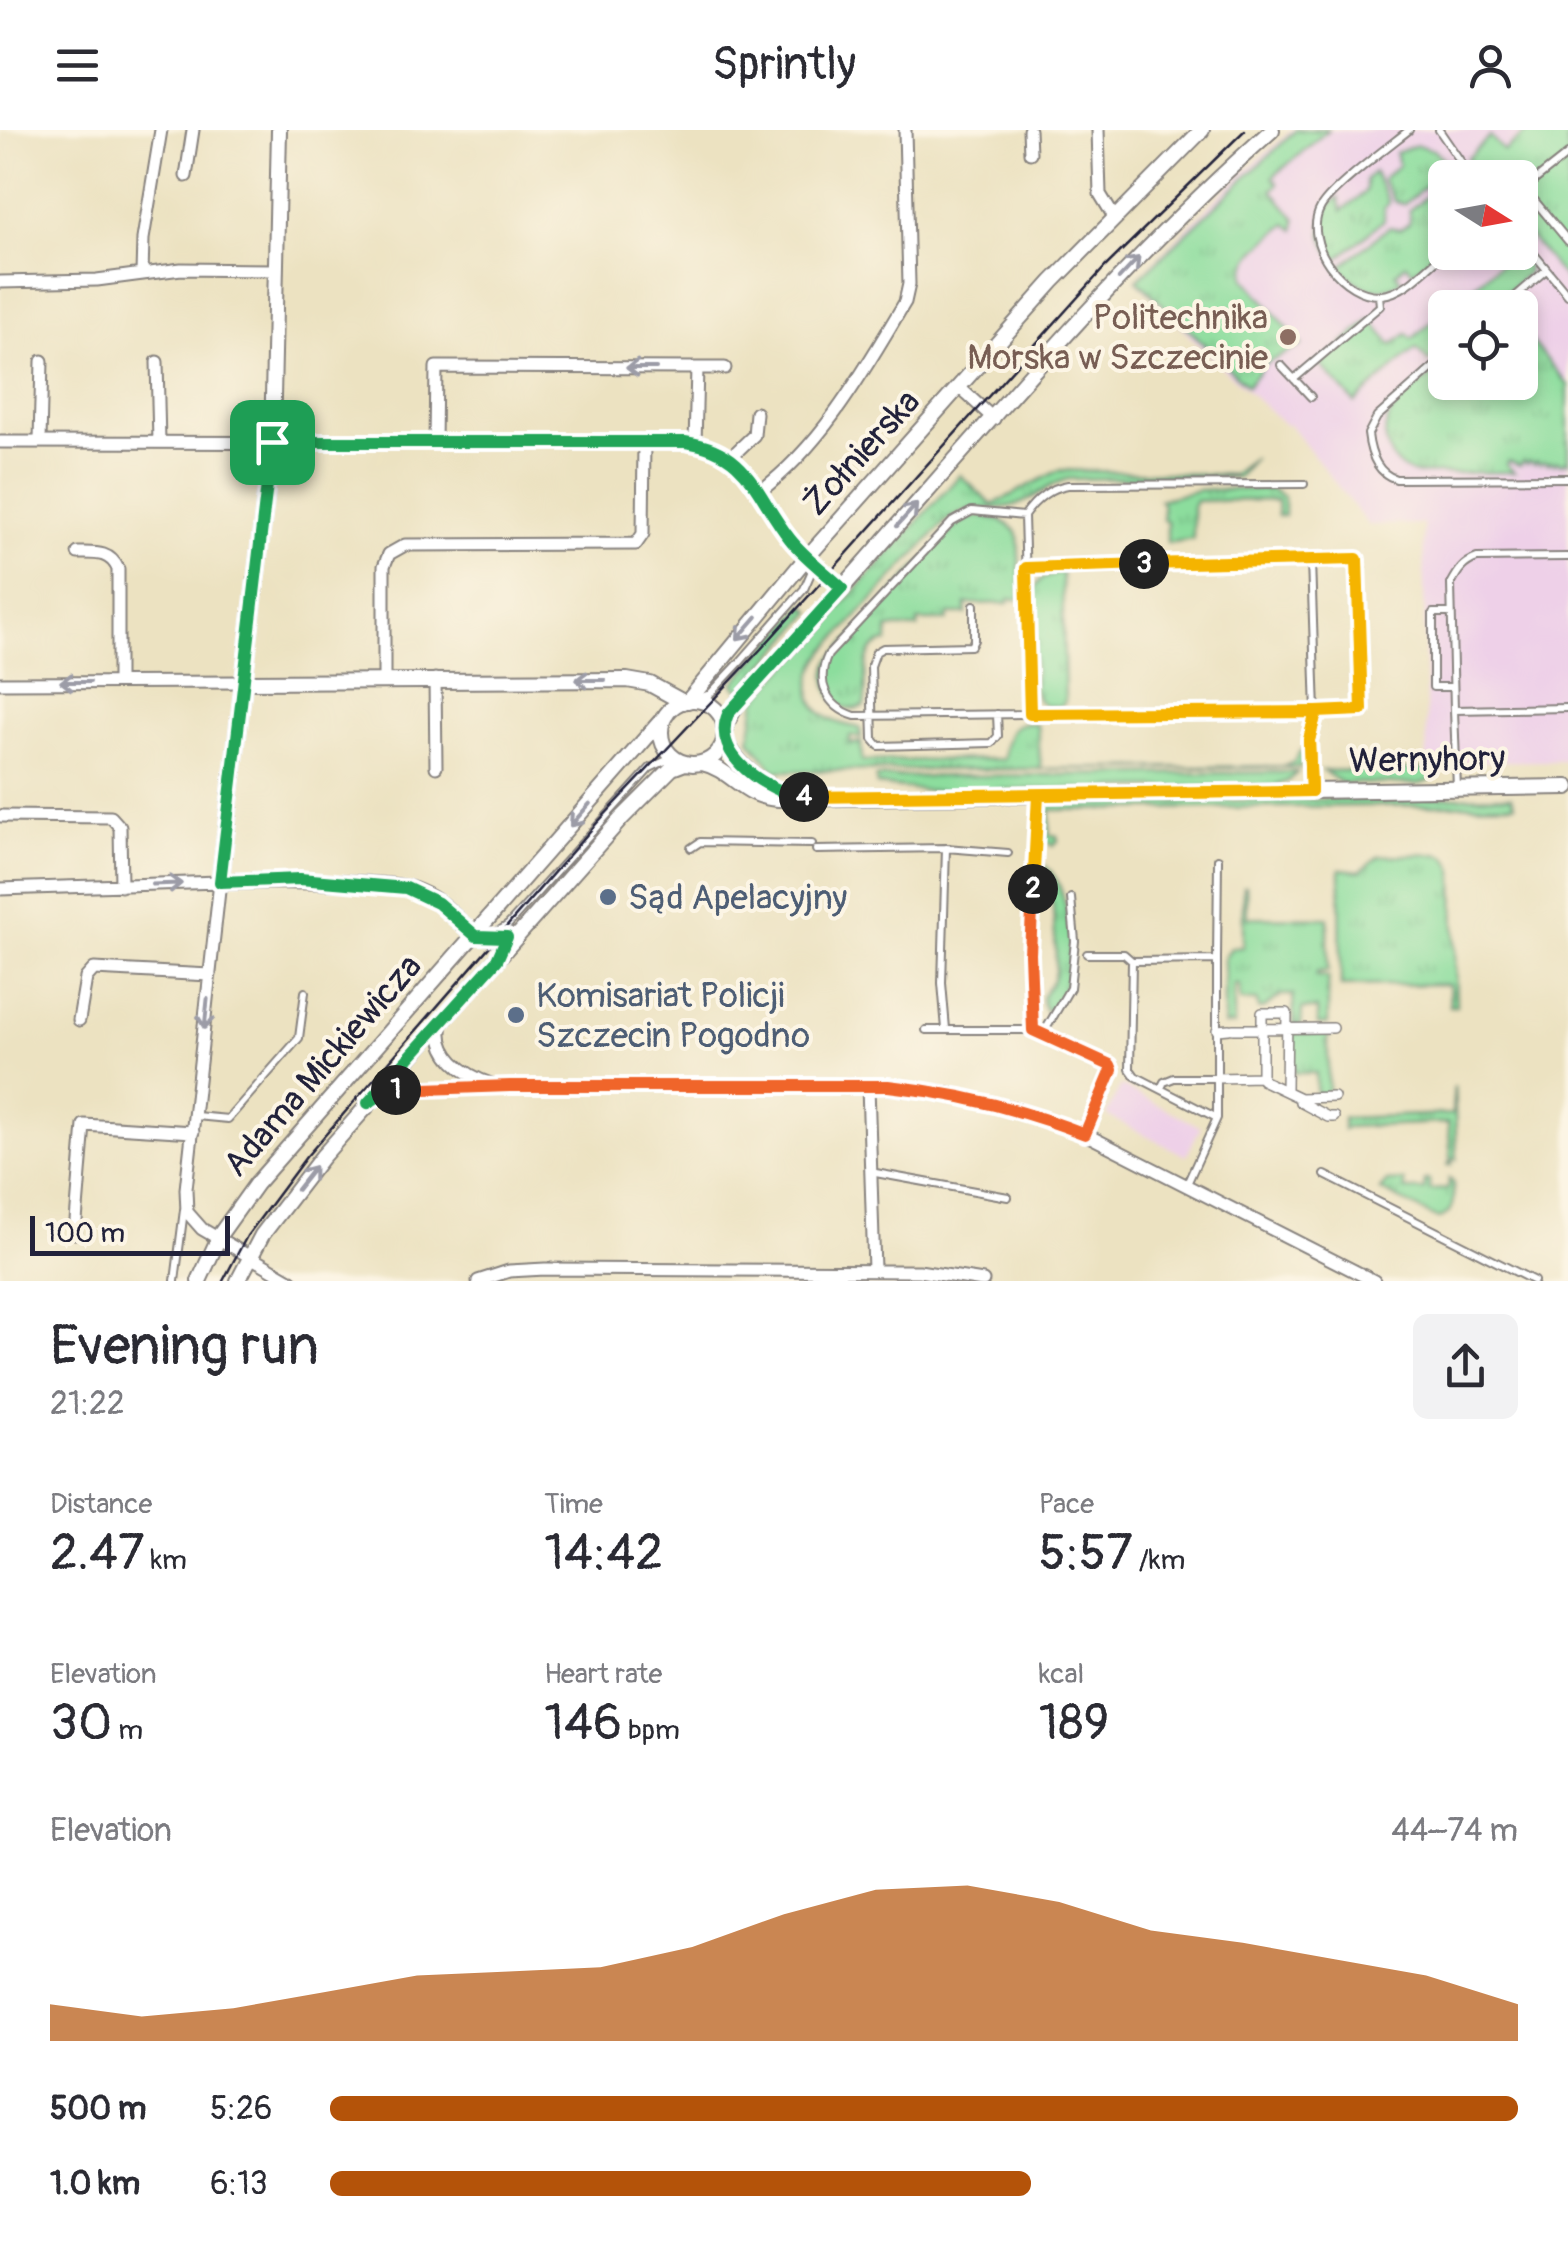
<!DOCTYPE html>
<meta charset="utf-8">
<style>
:root{--surface:#fff;--page:#f2f2f3;--text:#2b2b33;--muted:#7c7c81;--accent:#b45309}
body{margin:0;font-family:Pangolin,sans-serif;background:var(--page);color:var(--text);height:100vh;display:flex;flex-direction:column;font-size:38px;white-space:nowrap}
*{box-sizing:border-box;margin:0}
p{font-size:32px;color:var(--muted)}
.icon{flex:none;width:55px;height:55px;fill:none;stroke:currentColor;stroke-width:2;stroke-linecap:round;stroke-linejoin:round}
.map{position:relative;height:1151px;overflow:hidden}
.panel{display:flex;flex-direction:column;background:var(--surface);flex:1}
.panel>*{flex:none}
.needle{width:65px;rotate:101deg}
.tools{position:absolute;left:1428px;top:30px;display:grid;gap:20px}
.tools a{display:grid;place-items:center;width:110px;height:110px;border-radius:15px;background:var(--surface);box-shadow:0 5px 15px #0003;font-size:50px}
.scale{position:absolute;left:30px;bottom:25px;width:200px;box-sizing:border-box;padding-left:10px;border:5px solid #22223b;border-top:0;font-size:28px;line-height:35px;white-space:nowrap;color:#22223b;-webkit-text-stroke:8px #fcf5e5;paint-order:stroke}
.pin{position:absolute;display:grid;place-items:center;width:85px;height:85px;color:#fff;margin:-42px;border-radius:20px;box-shadow:0 5px 15px #0006}
.km{position:absolute;width:50px;height:50px;margin:-25px;border-radius:50%;background:#222;color:#fff;font-size:28px;line-height:50px;text-align:center}
.round{display:grid;place-items:center;flex:none;width:105px;height:105px;border-radius:15px;background:var(--page)}
.summary{display:flex;align-items:center;justify-content:space-between;height:170px;padding:0 50px}
h1{font-size:55px;font-weight:600;line-height:75px}
.figures{display:grid;grid-template-columns:repeat(3,1fr);gap:15px;height:170px;padding:10px 50px}
.figures div{display:grid;align-content:center}
.figures b{font-size:50px;font-weight:600}
.figures small{font-size:28px;font-weight:400}
.figures p{font-size:28px}
.chart{height:280px;padding:20px 50px}
.chart p{display:flex;justify-content:space-between}
.chart svg{width:100%;height:180px;margin-top:10px;fill:var(--accent);opacity:.7}
ul{padding:0 50px;list-style:none;font-size:32px}
li{display:grid;grid-template-columns:160px 120px 1fr;align-items:center;height:75px}
li i{height:25px;border-radius:12px;background:var(--accent)}
header{display:flex;justify-content:space-between;align-items:center;height:130px;padding:0 50px;background:var(--surface);font-size:45px;font-weight:600}
.map>svg:first-child{display:block}
.built{fill:#eed0e8;fill-rule:evenodd}
.grass{fill:url(#grass-tufts);stroke:#57806c;stroke-width:2.5}
.lines{fill:none;stroke-linecap:round;stroke-linejoin:round}
.service-casing{stroke:#87827e;stroke-width:10}
.pedestrian-casing{stroke:#87827e;stroke-width:12}
.minor-casing{stroke:#87827e;stroke-width:15}
.tertiary-casing{stroke:#87827e;stroke-width:18}
.service{stroke:#fff;stroke-width:6}
.pedestrian{stroke:#fff;stroke-width:9}
.minor{stroke:#fff;stroke-width:11}
.tertiary{stroke:#fff;stroke-width:14}
.tram{stroke:#22223b;stroke-width:2.5}
.oneway{stroke:#9c9ca7}
.split-1-casing{stroke:#fff;stroke-width:20}
.split-2-casing{stroke:#fff;stroke-width:20}
.split-3-casing{stroke:#fff;stroke-width:20}
.split-4-casing{stroke:#fff;stroke-width:20}
.split-5-casing{stroke:#fff;stroke-width:20}
.split-1{stroke:#22a559;stroke-width:12}
.split-2{stroke:#f0652b;stroke-width:12}
.split-3{stroke:#f5b400;stroke-width:12}
.split-4{stroke:#f5b400;stroke-width:12}
.split-5{stroke:#22a559;stroke-width:12}
.education-dot{fill:#8d6e63;stroke:#fcf5e5;stroke-width:4}
.service-dot{fill:#5c6f8a;stroke:#fcf5e5;stroke-width:4}
.labels{text-anchor:middle;stroke-width:8;stroke-linejoin:round;paint-order:stroke}
.education-label{font-size:35px;fill:#785e54;stroke:#fcf5e5;text-anchor:end}
.street-label{font-size:35px;fill:#22223b;stroke:#fcf5e5}
.service-label{font-size:35px;fill:#4e5e75;stroke:#fcf5e5;text-anchor:start}
</style>
<header><svg class="icon" aria-label="menu" viewBox="0 0 24 24"><path d="M4 6h16M4 12h16M4 18h16"/></svg>Sprintly<svg class="icon" aria-label="person" viewBox="0 0 24 24"><circle cx="12" cy="8" r="4"/><path d="M4 21q1-7 8-7t8 7"/></svg></header>
<div class="map">
<svg width="1568" height="1151" viewBox="0 0 1568 1151">
<defs>
<pattern id="grass-tufts" width="24" height="20" patternUnits="userSpaceOnUse" patternTransform="scale(2.5)"><rect width="24" height="20" fill="#8cdd9d"/><path d="M3 7l-1-3M5 7V3M7 7l1-3M15 17l-1-3M17 17v-4M19 17l1-3" fill="none" stroke="#78bd88"/></pattern>
</defs>
<rect width="100%" height="100%" fill="#fcf5e5"/>
<filter id="ink" filterUnits="userSpaceOnUse"><feTurbulence type="fractalNoise" baseFrequency=".01" numOctaves="2"/><feDisplacementMap in="SourceGraphic" scale="20" xChannelSelector="R" yChannelSelector="G"/><feConvolveMatrix kernelMatrix="1 2 1 2 8 2 1 2 1" color-interpolation-filters="sRGB"/></filter>
<filter id="wash" filterUnits="userSpaceOnUse"><feTurbulence type="fractalNoise" baseFrequency=".0048" numOctaves="4" result="noise"/><feDisplacementMap in="SourceGraphic" scale="40" xChannelSelector="R" yChannelSelector="G"/><feGaussianBlur stdDeviation="2.25" result="paint"/><feColorMatrix in="noise" values="0 0 0 0 0 0 0 0 0 0 0 0 0 0 0 0 0 1.4 0 .05"/><feComposite in="paint" operator="in"/></filter>
<g filter="url(#wash)">
<rect width="100%" height="100%" fill="#ece2c1"/>
<path class="built" d="M1292 0H1568V631L1427 632 1423 394 1368 395 1289 294 1286 296 1208 225 1135 150 1238 47ZM1445 48H1520V122H1445ZM1445 178H1520V252H1445Z
M1121 956 1201 997 1186 1026 1106 985Z"/>
<path class="grass" d="M1296 0H1328L1273 47 1278 54 1272 60 1296 89 1295 100 1287 94C1270 109 1244 123 1245 148L1302 215 1265 234 1247 256 1137 150Z
M1529 0H1568V153L1520 95V48L1481 47 1467 29 1490 6 1504 21Z
M1417 15 1434 20 1450 35 1404 74 1394 71 1382 49 1399 35 1395 23Z
M1374 42 1389 73 1384 78V90L1336 130C1319 109 1316 87 1338 67L1342 81 1366 61V49Z
M1445 51V101L1434 111 1440 119 1413 142 1406 134 1396 143 1402 151C1376 167 1359 158 1340 137L1389 97 1401 99 1410 92 1409 80Z
M1514 123H1519L1527 133 1528 142 1492 177H1448Z
M1445 180V218L1429 232 1416 218 1355 273 1320 234 1371 189 1392 215 1407 204 1412 209Z
M1520 197 1568 255V333L1564 331 1561 334 1557 331 1554 334 1551 331 1548 334 1544 331 1541 334 1537 331 1534 334 1530 331 1527 334 1524 331 1520 335 1509 331 1506 334 1514 342 1414 344C1401 339 1391 330 1387 316 1375 279 1421 255 1445 236V252H1520Z
M1254 328 1237 347 1068 349C1047 354 1035 370 1016 375 987 383 972 371 945 392L826 520C809 541 800 573 830 589 839 595 850 595 860 598L861 608 850 606V614L861 612 862 631 1004 629C1005 608 1011 586 1037 595L1041 639 1285 636 1294 632 1300 621H1304L1300 637 775 641 750 610 756 570 960 345 992 375 1059 340 1232 345Z
M1271 359 1284 367V386H1278L1277 370 1196 371 1193 377V409L1167 413V391L1163 390 1162 373 1159 370 1199 360Z
M981 386C994 387 1011 393 1018 404L1021 469H1009L1008 473 966 474V484H948L947 491H918V498H888V512C856 516 869 553 864 576 835 590 818 552 831 529L953 398 969 388Z
M1062 442 1065 571 1061 576H1047L1038 570 1035 561 1033 462 1041 449Z
M805 475 812 482 741 561 733 554Z
M1444 639 1432 650 1420 654 1342 653 1323 641Z
M1297 642 1288 651 1275 656 927 661 877 655 876 647Z
M1511 666 1515 674 1050 680 1049 704 1057 706 1058 711 1053 716 1045 710 1044 680 1048 674Z
M1439 724 1447 727 1454 740 1456 876H1450L1449 854 1341 856 1340 739 1360 741 1379 726Z
M1045 736C1075 758 1081 863 1046 881 1035 861 1050 862 1054 846 1059 828 1053 792 1053 773L1042 760V738Z
M1246 756 1247 787 1328 788V841L1317 842 1316 846 1328 847V894L1318 895 1317 879H1302L1301 895H1294L1293 865H1281L1265 878 1258 879 1257 871H1240L1239 855H1234V895H1224V829L1231 818 1243 817V757Z
M1293 903H1328V964H1316V943H1294Z
M1454 956 1457 1029H1452V1035H1448L1451 1029 1448 993 1347 997 1343 1000V988L1452 984Z
M1449 1049 1453 1052C1453 1070 1456 1082 1438 1089L1380 1060 1387 1052 1404 1051 1405 1060H1424L1425 1050H1429L1430 1060 1448 1059Z"/>
</g>
<g filter="url(#ink)">
<g class="lines">
<g class="service-casing">
<path id="service" d="M1409 0C1389 16 1332 58 1321 77 1301 112 1343 168 1382 165 1406 163 1427 137 1446 122
M1439 0 1472 48
M1525 59 1568 111
M1520 62 1568 24
M1520 107 1568 165
M1502 178 1546 140
M1445 227 1377 287 1368 304C1370 322 1376 343 1396 349L1568 348
M1281 235 1311 267
M1294 249 1380 176 1379 165
M1024 386 972 381 952 392 828 525C815 553 827 577 855 586L1362 580 1357 429 1026 438
M974 475V510L971 516 883 518 876 522 871 536 873 609 879 616 992 613 998 606 997 584
M1451 483H1433V557H1453
M693 570 710 564 740 532 804 459 814 436
M1454 580 1451 454C1458 441 1463 433 1477 428L1568 427
M1030 583 1024 386C1035 370 1049 358 1068 355L1304 354
M1457 658 1454 580 1568 578
M1311 661 1309 611 1316 583 1311 430
M691 718 700 712 812 714
M946 718 942 853 946 899
M816 720 946 718 1008 723
M496 803 508 795 650 638 665 631H679
M1087 824H1124L1132 831 1130 939 1135 946 1217 988
M1217 830 1218 729
M1132 831 1217 830V988L1187 1054
M926 900H1033L1110 935 1111 945 1085 1004
M1033 900 1030 824 1038 666
M1043 904 1070 858 1075 811 1071 768
M1161 958 1164 952 1174 948H1217
M196 986 228 989 299 908 305 862
M870 1042 1008 1067
M1325 1045 1534 1151
M175 1151 184 1080"/>
</g>
<g class="pedestrian-casing">
<path id="pedestrian" d="M1233 899 1333 898
M1217 900 1229 899
M1262 947V950L1300 968 1334 967
M1217 948 1262 947V883H1287L1286 960
M1300 968V972L1328 987H1334"/>
</g>
<g class="minor-casing">
<path id="minor" d="M1029 0 1030 23
M1098 0 1100 64 1114 87
M186 46 193 0
M142 144 143 109 161 0
M0 152 97 150 181 139 276 140
M157 232 159 312
M697 238H725
M960 258 994 289
M40 311 42 231
M0 312 690 313C750 325 756 365 789 408 803 427 824 442 842 457
M435 313 436 237 697 238 695 314
M731 327 754 305 756 283
M759 362C823 315 865 239 905 172L909 154 905 0
M78 423C95 423 110 421 118 439V552
M384 549V436L389 424 405 415 636 414 643 404 644 312
M435 549 436 637
M0 553 243 552
M0 686 111 687 120 697 121 756
M0 759 220 752 186 1059 187 1082 202 1099 292 1151
M79 890 86 848 94 839 210 845
M442 894C435 924 464 945 491 954
M868 956 874 1140
M376 967 394 960 510 956H868L940 962 1015 979 1085 1004 1374 1151
M75 1103 84 995 193 1002
M478 1151 509 1141 545 1139 919 1141 983 1151"/>
</g>
<g class="tertiary-casing">
<path id="tertiary" d="M279 0 272 312 220 752C267 751 311 750 358 753 378 755 400 754 419 762 466 781 457 817 518 805
M243 552 627 550 650 554 683 572
M661 602a32 32 0 1 1 64 0a32 32 0 1 1-64 0Z
M688 571 802 433 1052 152 1202 0
M724 597 737 574C916 384 1076 173 1272 0
M724 608C736 635 763 656 790 665
M702 633C733 640 742 667 778 669L1568 657
M199 1151 221 1103 256 1054 667 584
M238 1151 262 1105 322 1027 621 689 672 638 685 633"/>
</g>
<use href="#service" class="service"/>
<use href="#pedestrian" class="pedestrian"/>
<use href="#minor" class="minor"/>
<use href="#tertiary" class="tertiary"/>
<path class="tram" d="M223 1151 247 1106 306 1027 597 693 761 519 1105 137 1245 0"/>
</g>
<defs><path id="oneway-shaft" d="M-6 0H5M1.5-3L5.5 0L1.5 3" fill="none" stroke-width="1.6" stroke-linecap="round" stroke-linejoin="round" transform="scale(2.5)"/></defs>
<g class="oneway">
<use href="#oneway-shaft" transform="translate(1129 138) rotate(-47)"/>
<use href="#oneway-shaft" transform="translate(641 238) rotate(-180)"/>
<use href="#oneway-shaft" transform="translate(907 385) rotate(-48)"/>
<use href="#oneway-shaft" transform="translate(747 498) rotate(131)"/>
<use href="#oneway-shaft" transform="translate(590 550) rotate(-180)"/>
<use href="#oneway-shaft" transform="translate(75 552) rotate(180)"/>
<use href="#oneway-shaft" transform="translate(580 685) rotate(131)"/>
<use href="#oneway-shaft" transform="translate(167 754) rotate(-2)"/>
<use href="#oneway-shaft" transform="translate(206 884) rotate(96)"/>
<use href="#oneway-shaft" transform="translate(306 1048) rotate(-52)"/>
</g>
</g>
<g class="lines" filter="url(#ink)">
<g class="split-1-casing">
<path id="split-1" d="M272 312 220 752 300 749 406 758 438 773 476 806 507 807 497 830 368 973 383 963 396 960"/>
</g>
<g class="split-2-casing">
<path id="split-2" d="M396 960 510 956H888C957 963 1021 979 1085 1004L1112 940 1110 935 1033 900 1030 824 1033 759"/>
</g>
<g class="split-3-casing">
<path id="split-3" d="M1033 759 1038 665 1311 661 1309 610 1316 582 1030 584 1026 438 1144 434"/>
</g>
<g class="split-4-casing">
<path id="split-4" d="M804 667 1311 661 1309 610 1316 582 1362 580 1357 429 1144 434"/>
</g>
<g class="split-5-casing">
<path id="split-5" d="M272 312H685C750 321 755 365 790 409 804 427 825 442 842 458L728 584C710 626 769 663 804 667"/>
</g>
<use href="#split-1" class="split-1"/>
<use href="#split-2" class="split-2"/>
<use href="#split-3" class="split-3"/>
<use href="#split-4" class="split-4"/>
<use href="#split-5" class="split-5"/>
</g>
<circle class="education-dot" cx="1288" cy="207" r="10"/>
<g class="service-dot">
<circle cx="608" cy="767" r="10"/>
<circle cx="516" cy="885" r="10"/>
</g>
<g class="labels">
<g class="education-label">
<text x="1268" y="199">Politechnika<tspan x="1268" dy="40">Morska w Szczecinie</tspan></text>
</g>
<g class="street-label">
<text transform="translate(861 322) rotate(-48)" y="12">Żołnierska</text>
<text transform="translate(1427 629) rotate(-1)" y="12">Wernyhory</text>
<text transform="translate(322 935) rotate(-49)" y="12">Adama Mickiewicza</text>
</g>
<g class="service-label">
<text x="628" y="779">Sąd Apelacyjny</text>
<text x="536" y="877">Komisariat Policji<tspan x="536" dy="40">Szczecin Pogodno</tspan></text>
</g>
</g>
</svg>
<div class="tools">
<a><svg class="needle" viewBox="-14 -14 28 28"><path d="M0-13l5 13h-10z" fill="#e53935"/><path d="M0 13l5-13h-10z" fill="#7c7c81"/></svg></a>
<a><svg class="icon" aria-label="locate" viewBox="0 0 24 24"><circle cx="12" cy="12" r="6"/><path d="M12 2v4M12 18v4M2 12h4M18 12h4"/></svg></a>
</div>
<div class="scale">100 m</div>
<div class="pin" style="left:272px;top:312px;background:#1e9e55"><svg class="icon" aria-label="arrive" viewBox="0 0 24 24"><path d="M6 21V4h12l-3 4 3 4H6"/></svg></div>
<b class="km" style="left:396px;top:960px">1</b>
<b class="km" style="left:1033px;top:759px">2</b>
<b class="km" style="left:1144px;top:434px">3</b>
<b class="km" style="left:804px;top:667px">4</b>
</div>
<section class="panel">
<div class="summary"><div><h1>Evening run</h1><p>21:22</p></div><a class="round"><svg class="icon" aria-label="share" viewBox="0 0 24 24"><path d="M12 15V3M7 8l5-5 5 5M5 13v7h14v-7"/></svg></a></div>
<div class="figures">
<div><p>Distance</p><b>2.47<small> km</small></b></div>
<div><p>Time</p><b>14:42</b></div>
<div><p>Pace</p><b>5:57<small> /km</small></b></div>
</div>
<div class="figures">
<div><p>Elevation</p><b>30<small> m</small></b></div>
<div><p>Heart rate</p><b>146<small> bpm</small></b></div>
<div><p>kcal</p><b>189</b></div>
</div>
<div class="chart"><p><span>Elevation</span>44–74 m</p>
<svg viewBox="0 0 160 44" preserveAspectRatio="none"><path d="M0 44V35L10 38L20 36L30 32L40 28L50 27L60 26L70 21L80 13L90 7L100 6L110 10L120 17L130 20L140 24L150 28L160 35V44z"/></svg>
</div>
<ul>
<li><b>500 m</b>5:26<i style="width:100%"></i></li>
<li><b>1.0 km</b>6:13<i style="width:59%"></i></li>
</ul>
</section>
